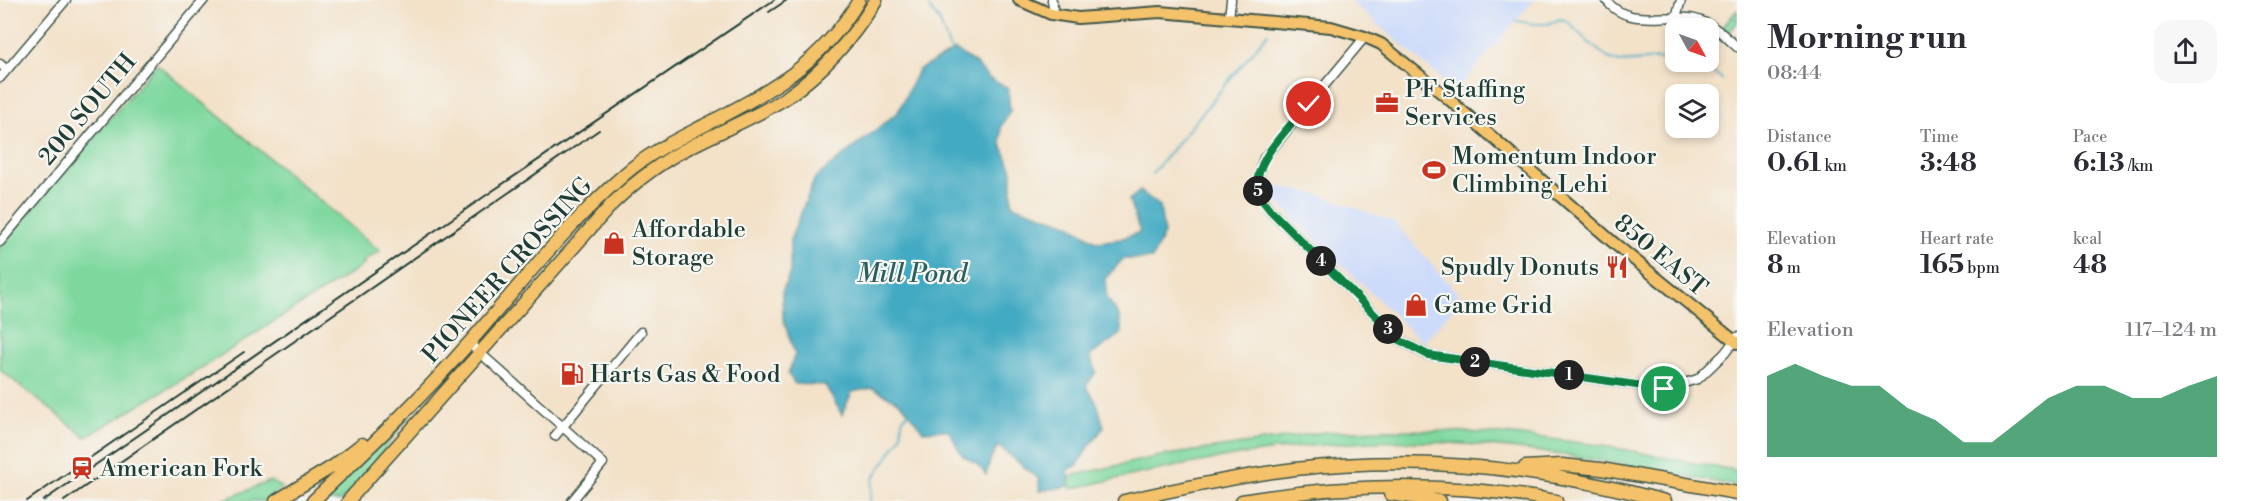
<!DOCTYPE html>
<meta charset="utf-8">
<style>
:root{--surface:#fff;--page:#f7f7f7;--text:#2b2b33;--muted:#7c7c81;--accent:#0b8043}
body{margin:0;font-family:"Libre Bodoni",serif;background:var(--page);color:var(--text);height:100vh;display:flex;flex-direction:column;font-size:22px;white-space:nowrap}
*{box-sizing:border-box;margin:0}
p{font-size:20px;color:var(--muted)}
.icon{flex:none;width:33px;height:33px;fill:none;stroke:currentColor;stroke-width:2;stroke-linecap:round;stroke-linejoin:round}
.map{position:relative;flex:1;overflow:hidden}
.panel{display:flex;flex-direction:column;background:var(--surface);width:510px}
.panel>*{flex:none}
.needle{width:39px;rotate:130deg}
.buttons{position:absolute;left:1665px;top:18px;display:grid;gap:12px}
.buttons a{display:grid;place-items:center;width:54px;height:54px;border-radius:12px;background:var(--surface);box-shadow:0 3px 9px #0003;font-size:30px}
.pin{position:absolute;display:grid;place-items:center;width:51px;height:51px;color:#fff;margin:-26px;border:3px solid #fff;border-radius:50%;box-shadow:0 2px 6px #0007}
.km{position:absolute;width:30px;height:30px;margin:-15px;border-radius:50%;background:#222;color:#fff;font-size:16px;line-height:30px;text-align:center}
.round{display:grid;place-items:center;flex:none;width:63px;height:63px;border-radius:18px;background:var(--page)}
.overview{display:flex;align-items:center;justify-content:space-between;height:102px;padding:0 30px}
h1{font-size:33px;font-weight:800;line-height:45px}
.figures{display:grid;grid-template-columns:repeat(3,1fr);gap:9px;height:102px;padding:6px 30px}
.figures div{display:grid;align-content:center}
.figures b{font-size:26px;font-weight:800}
.figures small{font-size:16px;font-weight:400}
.figures p{font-size:16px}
.chart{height:168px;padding:12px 30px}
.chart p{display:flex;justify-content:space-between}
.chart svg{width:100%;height:108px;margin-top:6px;fill:var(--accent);opacity:.7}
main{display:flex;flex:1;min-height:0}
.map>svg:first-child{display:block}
.built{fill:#cddbfa}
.grass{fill:#7ed89e;stroke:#4e8a69;stroke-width:1.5}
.park{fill:url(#park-crowns);stroke:#4e8a69;stroke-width:1.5}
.garden{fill:url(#garden-furrows);stroke:#4e8a69;stroke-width:1.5}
.water{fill:#42aac2;stroke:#30747b;stroke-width:1.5}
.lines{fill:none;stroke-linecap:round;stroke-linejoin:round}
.stream{stroke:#42aac2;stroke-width:2}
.minor-casing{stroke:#3f564a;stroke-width:11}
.major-casing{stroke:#3f564a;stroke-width:14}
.highway-casing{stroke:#3f564a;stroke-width:15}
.minor{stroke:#fff;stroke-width:8}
.major{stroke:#f3c26a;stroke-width:10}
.highway{stroke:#f3c26a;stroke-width:12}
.rail{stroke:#1f3d34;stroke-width:2}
.route-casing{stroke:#fff;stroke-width:12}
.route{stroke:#0b8043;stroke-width:8}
.labels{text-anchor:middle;stroke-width:4.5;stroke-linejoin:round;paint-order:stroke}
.poi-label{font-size:24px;fill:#1f3d34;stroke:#f6f6f2;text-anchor:start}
.street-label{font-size:24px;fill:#1f3d34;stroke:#f6f6f2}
.water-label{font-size:26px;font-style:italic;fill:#2a5e5f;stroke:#f6f6f2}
</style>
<main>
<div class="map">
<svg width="1737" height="501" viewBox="0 0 1737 501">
<defs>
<pattern id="park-crowns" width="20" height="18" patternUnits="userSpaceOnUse" patternTransform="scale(1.5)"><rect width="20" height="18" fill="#7ed89e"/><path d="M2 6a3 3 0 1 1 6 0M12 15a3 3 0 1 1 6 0" fill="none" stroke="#6cba89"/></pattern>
<pattern id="garden-furrows" width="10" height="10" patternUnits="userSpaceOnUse" patternTransform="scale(1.5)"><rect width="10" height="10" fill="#7ed89e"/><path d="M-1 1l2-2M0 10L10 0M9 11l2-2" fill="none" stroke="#6cba89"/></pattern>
</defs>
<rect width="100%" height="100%" fill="#f6f6f2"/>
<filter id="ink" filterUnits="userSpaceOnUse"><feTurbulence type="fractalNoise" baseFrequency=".0167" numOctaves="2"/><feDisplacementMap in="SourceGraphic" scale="12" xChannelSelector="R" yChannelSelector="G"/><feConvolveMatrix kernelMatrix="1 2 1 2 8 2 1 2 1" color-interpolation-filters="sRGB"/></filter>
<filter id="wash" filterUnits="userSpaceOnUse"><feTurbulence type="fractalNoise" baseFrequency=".008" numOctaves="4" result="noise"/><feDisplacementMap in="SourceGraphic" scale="24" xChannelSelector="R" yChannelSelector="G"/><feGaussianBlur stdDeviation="1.35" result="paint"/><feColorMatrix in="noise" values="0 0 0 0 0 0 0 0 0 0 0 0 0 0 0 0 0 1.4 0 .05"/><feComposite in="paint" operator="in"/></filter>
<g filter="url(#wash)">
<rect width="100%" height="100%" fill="#f3e1c8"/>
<path class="built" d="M1349 0H1534L1456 91Z
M1268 184 1321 195 1394 222 1462 298 1423 343 1271 196Z"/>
<path class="grass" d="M157 64 380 251 363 261 365 264 190 375 86 437 0 370V247Z
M1383 430C1455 430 1526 434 1597 445 1644 452 1690 464 1737 470V486C1636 467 1534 446 1431 442 1309 437 1189 462 1071 489L1070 476 1160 456 1325 432Z
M270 481 282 488 265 501H221Z"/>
<path class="park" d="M1737 10V23L1726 36 1722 28Z"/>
<path class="garden" d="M410 415 361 481 343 501H321Z"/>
<path class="water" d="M955 50 975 63 990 79 1008 88 1010 111 1001 127V144L1012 170V205L1069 224 1097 242 1120 239 1140 232 1129 200 1140 191 1160 206 1164 234 1152 259H1123L1105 279 1107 298 1119 315 1122 333 1090 356 1096 372 1086 386 1097 403 1104 427 1087 449 1078 465 1068 470 1069 486 1039 491V479L998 446 991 458 986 475 978 465 962 455 948 430 923 431 902 404 873 388 852 392 842 415 825 385 795 384 788 374 795 354 783 319 782 292 790 272V240L815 178 898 112 918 70Z"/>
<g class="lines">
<path class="stream" d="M929 8 939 20 951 52
M1516 21 1535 24H1548L1560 19 1567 21 1586 40 1608 58 1619 62 1676 58
M1692 62 1710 70 1722 79
M1152 174 1268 33
M870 501 873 479 901 437 902 420 909 412"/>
</g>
</g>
<g filter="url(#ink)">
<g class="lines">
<g class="minor-casing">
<path id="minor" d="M1052 0 1054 14
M1606 0C1628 29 1665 12 1695 19 1712 23 1724 35 1737 47
M1676 17 1681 0
M1229 18 1231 0
M1365 37 1264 158C1255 181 1255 190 1270 210L1401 341 1428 355 1663 389 1698 379 1725 353 1737 337
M0 64 7 70
M0 78 66 0
M0 242 204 0
M469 343 603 463 572 501
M555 436 641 332"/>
</g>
<g class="major-casing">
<path id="major" d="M1019 0 1051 14 1078 18 1160 12 1331 27 1365 37 1381 44 1444 95 1615 244 1737 343"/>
</g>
<g class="highway-casing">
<path id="highway" d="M1525 467 1562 465 1601 469 1737 493
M1390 494 1440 501
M276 501 335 465 362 444
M313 501C367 450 420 399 469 343 520 285 567 224 626 173 649 153 676 140 703 126 768 92 821 65 859 0
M348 501 613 203C636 181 660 162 690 147 722 130 757 117 787 97 824 71 853 38 876 0
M1124 501C1181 488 1237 476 1295 469 1419 455 1545 468 1665 501
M1242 501C1345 483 1453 482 1556 501"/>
</g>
<use href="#minor" class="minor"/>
<use href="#major" class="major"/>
<use href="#highway" class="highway"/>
<path class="rail" d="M769 12 787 0
M27 501 244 352
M43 501 488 194 774 0
M64 501 599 130"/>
</g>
</g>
<g class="lines" filter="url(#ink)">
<g class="route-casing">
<path id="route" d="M1309 104C1291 126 1248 164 1259 195 1261 200 1267 205 1270 210L1401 341 1428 355 1664 389"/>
</g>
<use href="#route" class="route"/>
</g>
<defs>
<g id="office-bare" transform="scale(1.8)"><path d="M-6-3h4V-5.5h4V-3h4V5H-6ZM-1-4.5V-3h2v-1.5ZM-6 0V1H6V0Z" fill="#c8321e" stroke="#f6f6f2" stroke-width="2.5" paint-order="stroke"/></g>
<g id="stadium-bare" transform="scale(1.8)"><path d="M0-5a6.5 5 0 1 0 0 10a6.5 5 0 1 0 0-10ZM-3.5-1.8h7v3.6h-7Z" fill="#c8321e" stroke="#f6f6f2" stroke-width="2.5" paint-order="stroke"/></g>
<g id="shop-bare" transform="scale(1.8)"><path d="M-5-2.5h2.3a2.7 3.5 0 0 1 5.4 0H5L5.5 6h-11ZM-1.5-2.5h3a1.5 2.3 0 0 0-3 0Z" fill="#c8321e" stroke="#f6f6f2" stroke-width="2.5" paint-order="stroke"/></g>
<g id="restaurant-bare" transform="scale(1.8)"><path d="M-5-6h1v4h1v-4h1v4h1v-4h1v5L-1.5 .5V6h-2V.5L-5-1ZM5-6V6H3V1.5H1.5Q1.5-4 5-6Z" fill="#c8321e" stroke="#f6f6f2" stroke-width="2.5" paint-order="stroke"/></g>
<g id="fuel-bare" transform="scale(1.8)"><path d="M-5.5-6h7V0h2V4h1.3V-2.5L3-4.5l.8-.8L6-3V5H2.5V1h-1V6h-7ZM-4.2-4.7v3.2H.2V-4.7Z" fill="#c8321e" stroke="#f6f6f2" stroke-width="2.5" paint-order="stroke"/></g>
<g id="station-bare" transform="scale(1.8)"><path d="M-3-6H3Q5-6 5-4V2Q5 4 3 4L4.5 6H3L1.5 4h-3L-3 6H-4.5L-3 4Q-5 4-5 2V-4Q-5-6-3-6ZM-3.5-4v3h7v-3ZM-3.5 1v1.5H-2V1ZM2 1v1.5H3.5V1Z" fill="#c8321e" stroke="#f6f6f2" stroke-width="2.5" paint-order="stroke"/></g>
</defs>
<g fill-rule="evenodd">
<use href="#office-bare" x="1387" y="103"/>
<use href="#stadium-bare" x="1434" y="170"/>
<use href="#shop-bare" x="614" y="243"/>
<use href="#restaurant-bare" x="1617" y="267"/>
<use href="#shop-bare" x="1416" y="305"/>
<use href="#fuel-bare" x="572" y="374"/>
<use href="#station-bare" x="82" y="468"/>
</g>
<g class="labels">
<g class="poi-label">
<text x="1405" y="97">PF Staffing<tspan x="1405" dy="28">Services</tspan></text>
<text x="1452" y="164">Momentum Indoor<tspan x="1452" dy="28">Climbing Lehi</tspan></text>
<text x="632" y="237">Affordable<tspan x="632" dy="28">Storage</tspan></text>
<text x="1599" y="275" text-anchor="end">Spudly Donuts</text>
<text x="1434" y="313">Game Grid</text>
<text x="590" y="382">Harts Gas &amp; Food</text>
<text x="100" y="476">American Fork</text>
</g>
<g class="street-label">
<text transform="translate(87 109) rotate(-50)" y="8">200 SOUTH</text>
<text transform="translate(1661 255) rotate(40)" y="8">850 EAST</text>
<text transform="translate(507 270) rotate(-48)" y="8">PIONEER CROSSING</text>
</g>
<g class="water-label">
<text x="912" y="282">Mill Pond</text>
</g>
</g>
</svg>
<div class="buttons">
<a><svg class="needle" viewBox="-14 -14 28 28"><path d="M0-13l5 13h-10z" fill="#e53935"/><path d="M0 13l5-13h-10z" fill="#7c7c81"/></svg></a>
<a><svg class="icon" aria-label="layers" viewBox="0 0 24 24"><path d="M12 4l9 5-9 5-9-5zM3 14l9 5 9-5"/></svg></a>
</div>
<div class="pin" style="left:1664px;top:389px;background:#1e9e55"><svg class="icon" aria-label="arrive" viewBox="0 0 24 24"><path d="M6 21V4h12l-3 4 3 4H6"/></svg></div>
<div class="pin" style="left:1309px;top:104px;background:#d93025"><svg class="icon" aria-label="check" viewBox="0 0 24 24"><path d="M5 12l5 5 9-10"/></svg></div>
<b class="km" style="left:1569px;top:375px">1</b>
<b class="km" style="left:1475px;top:362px">2</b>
<b class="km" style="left:1388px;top:329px">3</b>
<b class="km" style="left:1321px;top:261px">4</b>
<b class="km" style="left:1258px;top:191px">5</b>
</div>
<section class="panel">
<div class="overview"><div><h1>Morning run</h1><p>08:44</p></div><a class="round"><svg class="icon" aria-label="share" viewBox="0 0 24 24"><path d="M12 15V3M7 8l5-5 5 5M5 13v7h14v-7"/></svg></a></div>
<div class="figures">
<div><p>Distance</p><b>0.61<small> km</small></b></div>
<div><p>Time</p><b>3:48</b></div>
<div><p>Pace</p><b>6:13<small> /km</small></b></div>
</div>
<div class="figures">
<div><p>Elevation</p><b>8<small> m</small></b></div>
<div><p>Heart rate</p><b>165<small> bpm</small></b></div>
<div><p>kcal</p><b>48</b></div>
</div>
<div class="chart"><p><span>Elevation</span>117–124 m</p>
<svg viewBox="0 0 160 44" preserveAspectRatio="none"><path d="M0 44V11L10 6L20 11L30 15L40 15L50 24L60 29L70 38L80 38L90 29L100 20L110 15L120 15L130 20L140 20L150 15L160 11V44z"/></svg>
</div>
</section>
</main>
